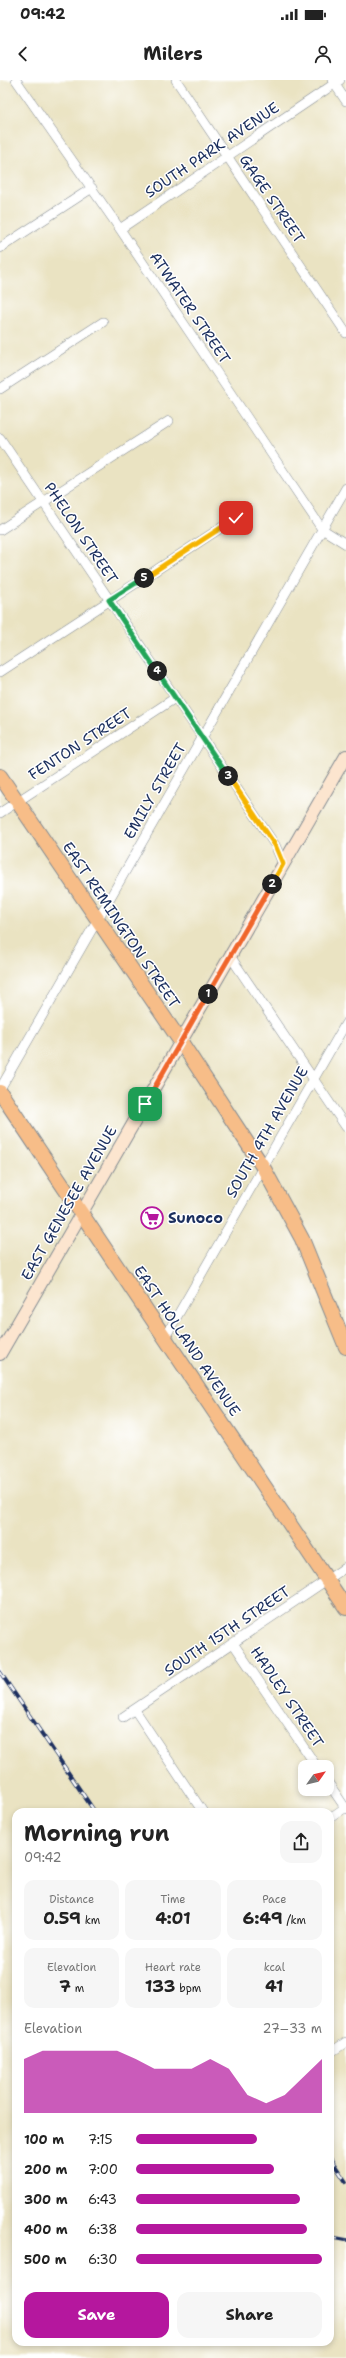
<!DOCTYPE html>
<meta charset="utf-8">
<style>
:root{--surface:#fff;--page:#f6f6f6;--text:#222;--muted:#767676;--accent:#b5179e}
body{margin:0;font-family:"Shantell Sans",sans-serif;background:var(--page);color:var(--text);height:100vh;display:flex;flex-direction:column;font-size:15px;white-space:nowrap}
*{box-sizing:border-box;margin:0}
p{font-size:13px;color:var(--muted)}
.icon{flex:none;width:22px;height:22px;fill:none;stroke:currentColor;stroke-width:2;stroke-linecap:round;stroke-linejoin:round}
.map{position:relative;flex:1;overflow:hidden}
.panel{position:absolute;left:12px;top:1728px;width:322px;height:538px;display:flex;flex-direction:column;background:var(--surface);border-radius:12px;box-shadow:0 2px 6px #0003}
.panel>*{flex:none}
.needle{width:26px;rotate:56deg}
.fabs{position:absolute;left:298px;top:1680px;display:grid;gap:8px}
.fabs a{display:grid;place-items:center;width:36px;height:36px;border-radius:8px;background:var(--surface);box-shadow:0 2px 6px #0003;font-size:20px}
.pin{position:absolute;display:grid;place-items:center;width:34px;height:34px;color:#fff;margin:-17px;border-radius:8px;box-shadow:0 2px 6px #0006}
.km{position:absolute;width:20px;height:20px;margin:-10px;border-radius:50%;background:#222;color:#fff;font-size:11px;line-height:20px;text-align:center}
.round{display:grid;place-items:center;flex:none;width:42px;height:42px;border-radius:12px;background:var(--page)}
.head{display:flex;align-items:center;justify-content:space-between;height:68px;padding:0 12px}
h1{font-size:22px;font-weight:700;line-height:30px}
.stats{display:grid;grid-template-columns:repeat(3,1fr);gap:6px;height:68px;padding:4px 12px}
.stats div{display:grid;align-content:center;border-radius:10px;background:var(--page);text-align:center}
.stats b{font-size:17px;font-weight:700}
.stats small{font-size:11px;font-weight:400}
.stats p{font-size:11px}
.chart{height:112px;padding:8px 12px}
.chart p{display:flex;justify-content:space-between}
.chart svg{width:100%;height:72px;margin-top:4px;fill:var(--accent);opacity:.7}
.button{display:flex;gap:8px;margin-top:auto;padding:8px 12px}
.button a{flex:1;height:46px;border-radius:12px;background:var(--accent);color:#fff;font-size:16px;font-weight:700;line-height:46px;text-align:center}
.button a+a{background:var(--page);color:var(--text)}
ul{padding:0 12px;list-style:none;font-size:13px}
li{display:grid;grid-template-columns:64px 48px 1fr;align-items:center;height:30px}
li i{height:10px;border-radius:5px;background:var(--accent)}
.status{display:flex;justify-content:space-between;align-items:center;height:28px;padding:0 20px;background:var(--surface);direction:ltr}
.status svg{height:11px;fill:currentColor}
header{display:flex;justify-content:space-between;align-items:center;height:52px;padding:0 12px;background:var(--surface);font-size:18px;font-weight:700}
.map>svg:first-child{display:block}
.lines{fill:none;stroke-linecap:round;stroke-linejoin:round}
.minor-casing{stroke:#828990;stroke-width:10}
.secondary-casing{stroke:#828990;stroke-width:14}
.trunk-casing{stroke:#828990;stroke-width:16}
.minor{stroke:#fff;stroke-width:9}
.secondary{stroke:#fce5cf;stroke-width:12}
.trunk{stroke:#f7bd88;stroke-width:14}
.rail-casing{stroke:#1b2f5e;stroke-width:4}
.rail{stroke:#fff;stroke-width:2.5;stroke-dasharray:8;stroke-linecap:butt}
.split-1-casing{stroke:#fff;stroke-width:8}
.split-2-casing{stroke:#fff;stroke-width:8}
.split-3-casing{stroke:#fff;stroke-width:8}
.split-4-casing{stroke:#fff;stroke-width:8}
.split-5-casing{stroke:#fff;stroke-width:8}
.split-6-casing{stroke:#fff;stroke-width:8}
.split-1{stroke:#f0652b;stroke-width:5}
.split-2{stroke:#f0652b;stroke-width:5}
.split-3{stroke:#f5b400;stroke-width:5}
.split-4{stroke:#22a559;stroke-width:5}
.split-5{stroke:#22a559;stroke-width:5}
.split-6{stroke:#f5b400;stroke-width:5}
.labels{text-anchor:middle;stroke-width:3;stroke-linejoin:round;paint-order:stroke}
.street-label{font-size:15px;fill:#1b2f5e;stroke:#fff}
.poi-label{font-size:15px;font-weight:bold;fill:#1b2f5e;stroke:#fff;text-anchor:start}
</style>
<div class="status"><b>09:42</b><svg viewBox="0 0 49 12"><path d="M0 12V9h3v3zM5 12V6h3v6zM10 12V3h3v9zM15 12V0h3v12zM26 1h20v11H26zM47 4h2v5h-2z"/></svg></div>
<header><svg class="icon" aria-label="back" viewBox="0 0 24 24"><path d="M15 5l-7 7 7 7"/></svg>Milers<svg class="icon" aria-label="person" viewBox="0 0 24 24"><circle cx="12" cy="8" r="4"/><path d="M4 21q1-7 8-7t8 7"/></svg></header>
<div class="map">
<svg width="346" height="2278" viewBox="0 0 346 2278">
<rect width="100%" height="100%" fill="#fff"/>
<filter id="ink" filterUnits="userSpaceOnUse"><feTurbulence type="fractalNoise" baseFrequency=".025" numOctaves="2"/><feDisplacementMap in="SourceGraphic" scale="8" xChannelSelector="R" yChannelSelector="G"/><feConvolveMatrix kernelMatrix="1 2 1 2 8 2 1 2 1" color-interpolation-filters="sRGB"/></filter>
<filter id="wash" filterUnits="userSpaceOnUse"><feTurbulence type="fractalNoise" baseFrequency=".012" numOctaves="4" result="noise"/><feDisplacementMap in="SourceGraphic" scale="16" xChannelSelector="R" yChannelSelector="G"/><feGaussianBlur stdDeviation="0.9" result="paint"/><feColorMatrix in="noise" values="0 0 0 0 0 0 0 0 0 0 0 0 0 0 0 0 0 1.4 0 .05"/><feComposite in="paint" operator="in"/></filter>
<g filter="url(#wash)">
<rect width="100%" height="100%" fill="#eae3c2"/>
</g>
<g filter="url(#ink)">
<g class="lines">
<g class="minor-casing">
<path id="minor" d="M16 0 120 149 322 449 346 464
M176 0 346 253
M332 0 346 21
M120 149 340 0
M0 168 92 108
M0 309 103 242
M0 358 275 765 283 784
M0 450 169 341
M0 592 236 438
M0 733 175 618
M230 876 346 1047
M0 1009 346 408
M164 1259 346 943
M233 1563 317 1687
M135 1630 203 1732
M123 1637 346 1487
M327 1701 346 1729
M330 1738 346 1727
M330 1973 346 1962"/>
</g>
<g class="secondary-casing">
<path id="secondary" d="M0 1274 346 676"/>
</g>
<g class="trunk-casing">
<path id="trunk" d="M0 696 181 962 263 1087 302 1159 346 1267
M0 1012 346 1528"/>
</g>
<use href="#minor" class="minor"/>
<use href="#secondary" class="secondary"/>
<use href="#trunk" class="trunk"/>
<g class="rail-casing">
<path id="rail" d="M0 1592 95 1732
M330 2078 346 2102
M330 2157 346 2160"/>
</g>
<use href="#rail" class="rail"/>
</g>
</g>
<g class="lines" filter="url(#ink)">
<g class="split-1-casing">
<path id="split-1" d="M145 1024 208 914"/>
</g>
<g class="split-2-casing">
<path id="split-2" d="M208 914 272 804"/>
</g>
<g class="split-3-casing">
<path id="split-3" d="M228 696 275 765 283 784 272 804"/>
</g>
<g class="split-4-casing">
<path id="split-4" d="M157 591 228 696"/>
</g>
<g class="split-5-casing">
<path id="split-5" d="M144 498 109 520 157 591"/>
</g>
<g class="split-6-casing">
<path id="split-6" d="M144 498 236 438"/>
</g>
<use href="#split-1" class="split-1"/>
<use href="#split-2" class="split-2"/>
<use href="#split-3" class="split-3"/>
<use href="#split-4" class="split-4"/>
<use href="#split-5" class="split-5"/>
<use href="#split-6" class="split-6"/>
</g>
<defs>
<g id="supermarket-ring" transform="scale(1.15)"><circle r="9.5" fill="#fff" stroke="#b5179e" stroke-width="1.5"/><path d="M-6-5.5h2.5l.6 2H6L4.5 2H-2.5L-4.4-4H-6ZM-1.5 3.2a1.3 1.3 0 1 0 .1 0ZM3 3.2a1.3 1.3 0 1 0 .1 0Z" fill="#b5179e"/></g>
</defs>
<g fill-rule="evenodd">
<use href="#supermarket-ring" x="152" y="1138"/>
</g>
<g class="labels">
<g class="street-label">
<text transform="translate(212 70) rotate(-34)" y="5">SOUTH PARK AVENUE</text>
<text transform="translate(272 119) rotate(56)" y="5">GAGE STREET</text>
<text transform="translate(190 228) rotate(56)" y="5">ATWATER STREET</text>
<text transform="translate(81 453) rotate(56)" y="5">PHELON STREET</text>
<text transform="translate(80 664) rotate(-33)" y="5">FENTON STREET</text>
<text transform="translate(155 711) rotate(-60)" y="5">EMILY STREET</text>
<text transform="translate(121 845) rotate(56)" y="5">EAST REMINGTON STREET</text>
<text transform="translate(267 1052) rotate(-60)" y="5">SOUTH 4TH AVENUE</text>
<text transform="translate(69 1123) rotate(-60)" y="5">EAST GENESEE AVENUE</text>
<text transform="translate(187 1261) rotate(56)" y="5">EAST HOLLAND AVENUE</text>
<text transform="translate(227 1551) rotate(-34)" y="5">SOUTH 15TH STREET</text>
<text transform="translate(287 1617) rotate(56)" y="5">HADLEY STREET</text>
</g>
<g class="poi-label">
<text x="168" y="1143">Sunoco</text>
</g>
</g>
</svg>
<div class="fabs">
<a><svg class="needle" viewBox="-14 -14 28 28"><path d="M0-13l5 13h-10z" fill="#e53935"/><path d="M0 13l5-13h-10z" fill="#767676"/></svg></a>
</div>
<div class="pin" style="left:145px;top:1024px;background:#1e9e55"><svg class="icon" aria-label="arrive" viewBox="0 0 24 24"><path d="M6 21V4h12l-3 4 3 4H6"/></svg></div>
<div class="pin" style="left:236px;top:438px;background:#d93025"><svg class="icon" aria-label="check" viewBox="0 0 24 24"><path d="M5 12l5 5 9-10"/></svg></div>
<b class="km" style="left:208px;top:914px">1</b>
<b class="km" style="left:272px;top:804px">2</b>
<b class="km" style="left:228px;top:696px">3</b>
<b class="km" style="left:157px;top:591px">4</b>
<b class="km" style="left:144px;top:498px">5</b>
<section class="panel">
<div class="head"><div><h1>Morning run</h1><p>09:42</p></div><a class="round"><svg class="icon" aria-label="share" viewBox="0 0 24 24"><path d="M12 15V3M7 8l5-5 5 5M5 13v7h14v-7"/></svg></a></div>
<div class="stats">
<div><p>Distance</p><b>0.59<small> km</small></b></div>
<div><p>Time</p><b>4:01</b></div>
<div><p>Pace</p><b>6:49<small> /km</small></b></div>
</div>
<div class="stats">
<div><p>Elevation</p><b>7<small> m</small></b></div>
<div><p>Heart rate</p><b>133<small> bpm</small></b></div>
<div><p>kcal</p><b>41</b></div>
</div>
<div class="chart"><p><span>Elevation</span>27–33 m</p>
<svg viewBox="0 0 160 44" preserveAspectRatio="none"><path d="M0 44V11L10 6L20 6L30 6L40 6L50 6L60 11L70 17L80 17L90 17L100 11L110 17L120 33L130 38L140 33L150 22L160 11V44z"/></svg>
</div>
<ul>
<li><b>100 m</b>7:15<i style="width:65%"></i></li>
<li><b>200 m</b>7:00<i style="width:74%"></i></li>
<li><b>300 m</b>6:43<i style="width:88%"></i></li>
<li><b>400 m</b>6:38<i style="width:92%"></i></li>
<li><b>500 m</b>6:30<i style="width:100%"></i></li>
</ul>
<div class="button"><a>Save</a><a>Share</a></div>
</section>
</div>
